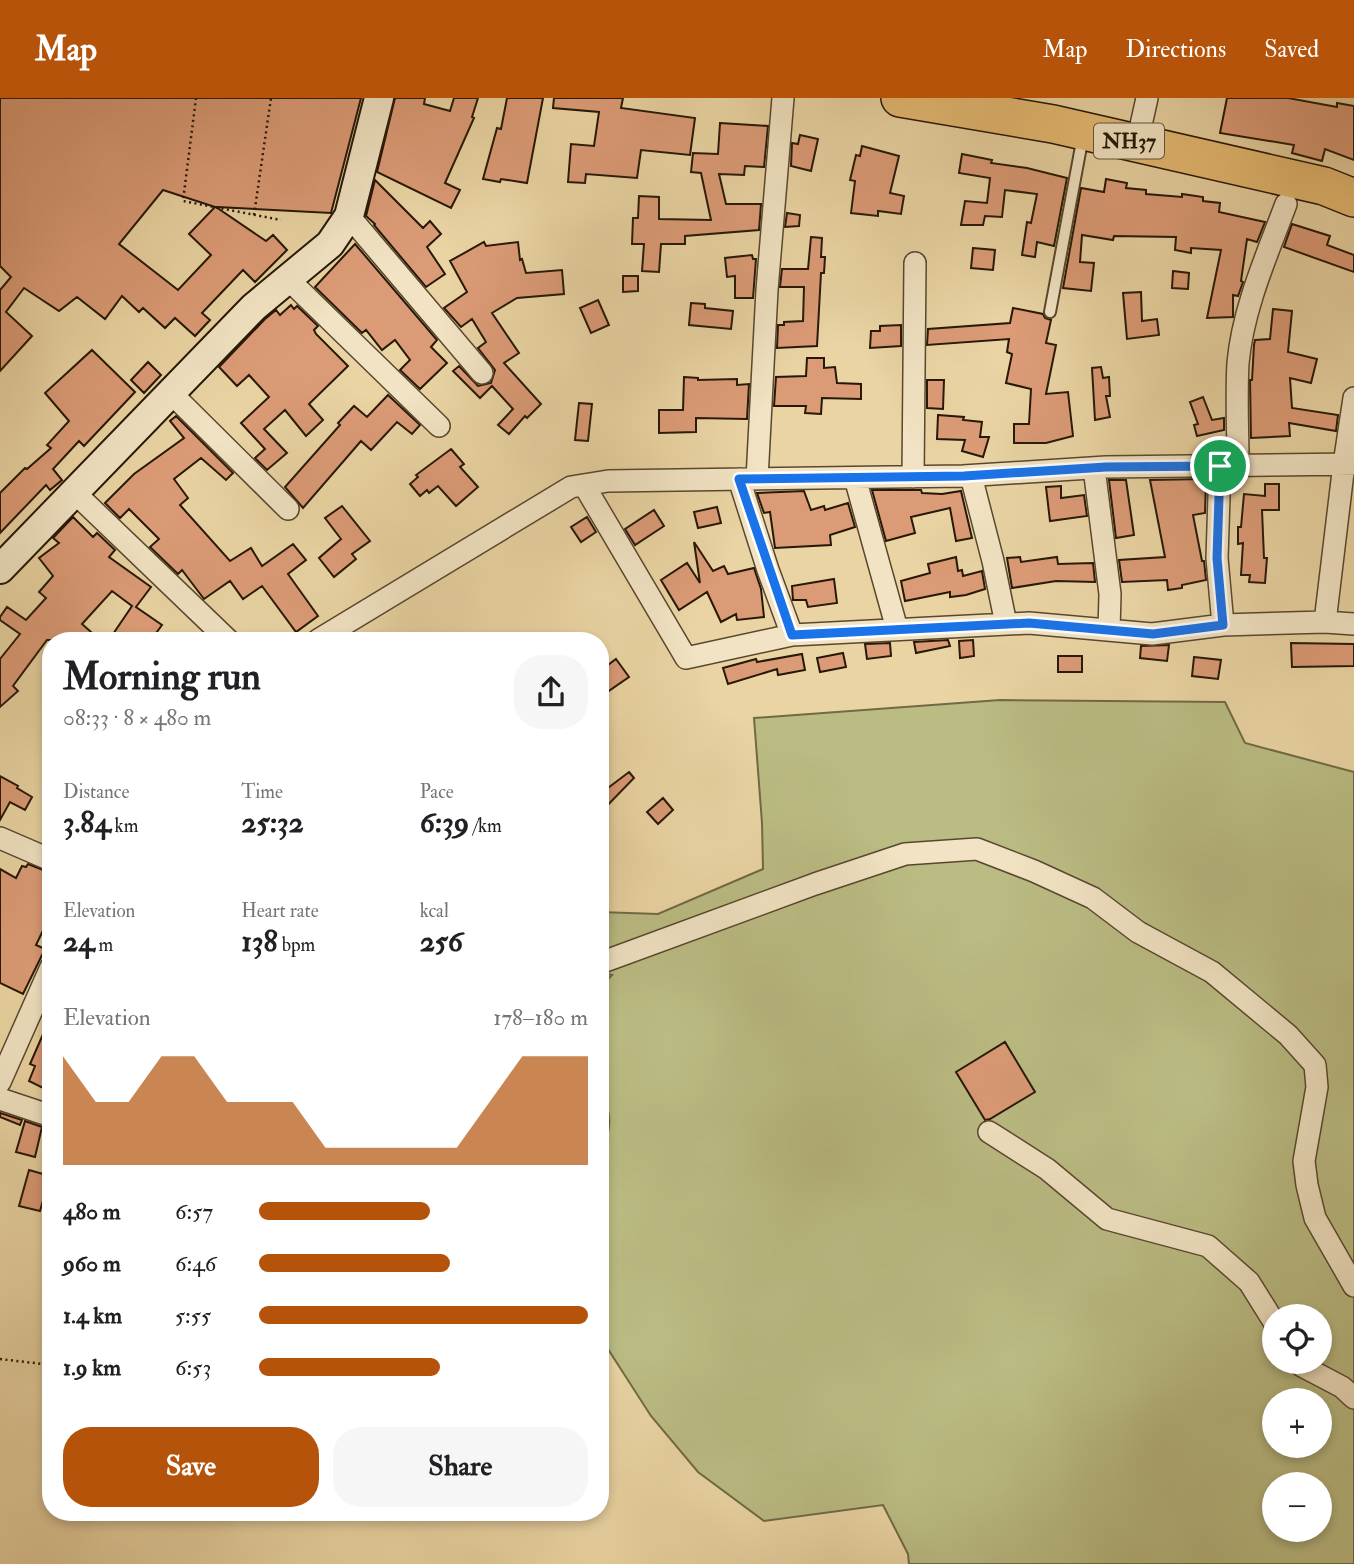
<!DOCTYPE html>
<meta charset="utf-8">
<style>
:root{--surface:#fff;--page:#f6f6f6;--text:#202124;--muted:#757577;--accent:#b45309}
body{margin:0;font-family:"IM FELL Double Pica",serif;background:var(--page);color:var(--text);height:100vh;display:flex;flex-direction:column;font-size:26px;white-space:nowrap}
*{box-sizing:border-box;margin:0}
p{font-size:23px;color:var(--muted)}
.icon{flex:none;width:38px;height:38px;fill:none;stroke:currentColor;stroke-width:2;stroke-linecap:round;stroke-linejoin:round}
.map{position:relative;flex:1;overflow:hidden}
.panel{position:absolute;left:42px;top:534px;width:567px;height:889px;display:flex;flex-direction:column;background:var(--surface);border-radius:28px;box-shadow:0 4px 10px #0003}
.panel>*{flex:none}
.fabs{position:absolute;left:1262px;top:1206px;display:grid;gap:14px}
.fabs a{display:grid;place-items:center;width:70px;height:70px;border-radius:50%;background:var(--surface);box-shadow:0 4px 10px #0003;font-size:35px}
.pin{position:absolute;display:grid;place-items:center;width:60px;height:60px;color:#fff;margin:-30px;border:4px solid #fff;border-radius:50%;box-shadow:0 2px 7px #0007}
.round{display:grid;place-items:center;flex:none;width:74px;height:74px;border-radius:28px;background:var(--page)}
.head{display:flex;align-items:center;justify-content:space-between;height:119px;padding:0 21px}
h1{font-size:38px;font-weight:700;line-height:52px}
.figures{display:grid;grid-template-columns:repeat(3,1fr);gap:10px;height:119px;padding:7px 21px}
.figures div{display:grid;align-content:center}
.figures b{font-size:30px;font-weight:700}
.figures small{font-size:19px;font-weight:400}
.figures p{font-size:19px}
.chart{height:196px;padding:14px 21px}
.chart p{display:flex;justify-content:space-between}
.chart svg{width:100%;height:126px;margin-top:7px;fill:var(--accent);opacity:.7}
.primary-button{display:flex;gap:14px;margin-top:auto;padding:14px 21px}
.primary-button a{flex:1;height:80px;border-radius:28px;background:var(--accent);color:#fff;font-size:28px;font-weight:700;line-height:80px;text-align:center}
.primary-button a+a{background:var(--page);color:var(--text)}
ul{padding:0 21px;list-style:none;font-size:23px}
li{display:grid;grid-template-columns:112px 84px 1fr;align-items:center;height:52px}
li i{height:18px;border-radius:9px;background:var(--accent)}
header{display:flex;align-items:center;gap:42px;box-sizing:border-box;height:98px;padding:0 35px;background:var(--accent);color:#fff}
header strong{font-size:33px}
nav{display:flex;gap:38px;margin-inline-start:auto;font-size:24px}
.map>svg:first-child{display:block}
.green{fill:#babc83;stroke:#706a45;stroke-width:2;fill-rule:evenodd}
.building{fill:#db9b76;stroke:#271807;stroke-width:2;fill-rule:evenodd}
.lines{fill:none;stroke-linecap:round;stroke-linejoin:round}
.lane-casing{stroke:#58472e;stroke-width:14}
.street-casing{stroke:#58472e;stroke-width:24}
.secondary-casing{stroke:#271807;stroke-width:32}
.highway-casing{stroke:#271807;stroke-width:40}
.path{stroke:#271807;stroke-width:2.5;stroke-dasharray:2 3.5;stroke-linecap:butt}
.lane{stroke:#f1e3c3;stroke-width:10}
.street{stroke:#f1e3c3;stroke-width:21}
.secondary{stroke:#f1e3c3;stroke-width:28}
.highway{stroke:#e5ba72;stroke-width:37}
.route-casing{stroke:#fff;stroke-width:14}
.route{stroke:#1a73e8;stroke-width:9}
.labels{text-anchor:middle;stroke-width:5;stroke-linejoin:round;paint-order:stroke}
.shield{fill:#f1e3c3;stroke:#64553f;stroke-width:2}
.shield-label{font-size:21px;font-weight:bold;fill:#271807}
</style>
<header>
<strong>Map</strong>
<nav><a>Map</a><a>Directions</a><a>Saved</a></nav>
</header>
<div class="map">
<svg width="1354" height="1466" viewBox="0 0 1354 1466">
<rect width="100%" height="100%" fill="#ead4a3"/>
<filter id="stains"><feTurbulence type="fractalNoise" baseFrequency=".00286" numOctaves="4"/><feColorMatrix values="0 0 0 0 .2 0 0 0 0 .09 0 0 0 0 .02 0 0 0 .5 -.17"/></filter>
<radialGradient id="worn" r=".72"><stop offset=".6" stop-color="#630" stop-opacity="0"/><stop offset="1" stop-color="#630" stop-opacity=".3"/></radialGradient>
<path class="green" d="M1000 602 1225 604 1245 645 1354 674V1466H909L908 1456 883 1407 764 1423 698 1374 651 1318 606 1248 600 1245V1051C613 1033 612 1013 600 995V890L612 877 600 875V814L658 816 763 771 762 725 754 620ZM1274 1218H1320V1264H1274ZM1274 1302H1320V1348H1274ZM1274 1386H1320V1432H1274Z"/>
<path class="building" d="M0 0H361L331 115 216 109 266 143 273 137 287 152 255 184 243 172 202 215 210 222 195 238 175 220 165 230 143 210 139 214 122 198 105 221 77 199 59 213 24 190 6 214 32 238 0 273V192L11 179 0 168ZM163 92 215 109 189 136 211 157 178 192 119 146Z
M395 0H425L424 6 450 13 454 0H478L472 19 474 20 445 85 460 92 451 110 377 74Z
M507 0H543L527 85 501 81 500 84 483 81 497 30 501 31Z
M554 0H623L621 10 695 20 690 57 641 52 637 80 586 76 585 85 568 84 571 46 594 48 599 14 553 10Z
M1227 0H1288L1337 9V5L1354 8V62L1325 51 1322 63 1292 55 1294 47 1220 35Z
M720 25 768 28 764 69 745 68 744 77 719 76 726 106H761L759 132 685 138V146H661L659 174 642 173 644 146H632L633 120H638L639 98 659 99V121L711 122 701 75 691 74 693 55 718 56Z
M800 37 818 41 811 73 791 68 792 45 798 46Z
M862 48 899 58 890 95 904 98 901 116 878 113V118L851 115 855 83 850 82 856 57 860 58Z
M962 56 992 62 991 65 1027 70 1067 80 1054 148 1037 144 1035 159 1022 157 1027 124 1031 125 1037 96 1005 92 1002 119 985 118 983 127H961L965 103 987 105 990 80 959 75Z
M1106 81 1127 85 1126 90 1146 92V96L1182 99V96L1203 99V103L1220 105 1219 114 1265 124 1257 144 1247 141 1241 183 1243 184 1238 198 1233 197V219L1207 220 1221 152 1191 150V155L1175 152 1176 139 1114 138 1113 142 1082 137 1080 164 1094 165 1091 193 1063 190 1081 90 1104 94Z
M375 82 423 130 430 123 441 136 427 149 445 176 426 189 374 127 375 126 366 118Z
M787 115 800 117 799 128 785 129Z
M1292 126 1330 138 1327 147 1354 157V174L1284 149Z
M811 139 822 140 821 159H825L824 175H821L817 248 777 250 778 227H784V224L803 223 804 189H780L782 171H808Z
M484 144 486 148 518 144 520 162 522 161 526 175 562 172 564 196 517 200 492 215 519 255 504 265 541 306 527 320 525 318 509 336 498 327 513 311 492 288 480 300 453 273 459 268 478 288 491 285 495 272 478 250 486 244 472 221 461 229 444 210 467 194 450 163Z
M355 146 437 242 431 249 447 265 420 291 400 272 410 262 395 242 382 252 366 232 362 235 315 189Z
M973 150 995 152 993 172 971 170Z
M752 157 753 161H756L753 200H735V178L727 179 725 160Z
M1173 173 1189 175 1188 191 1172 190Z
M623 178H638V193L623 194Z
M1141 194 1142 223 1157 221 1159 237 1127 241 1123 195Z
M598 202 609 227 591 235 580 210Z
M691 205 705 206V210L733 213 731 231 689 227Z
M291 207 294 211 297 208 318 228 314 232 316 236 348 268 309 306 323 322 306 338 285 312 264 331 287 355 267 372 255 360 265 351 241 325 269 299 249 277 237 288 219 269 265 221 276 212 280 217Z
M1013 210 1043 216 1045 220 1051 222 1046 245 1056 247 1046 296 1068 294 1073 338 1046 345H1014V326H1029L1031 291 1006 285 1012 256 1007 254 1009 241 927 247 928 231 1010 225Z
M1273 211 1292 213 1288 254 1317 261 1311 285 1290 280 1292 310 1338 317 1336 333 1289 325 1290 338 1251 340 1250 282H1252L1254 247 1255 242 1270 241Z
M901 227V248L870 250 871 233H880V228Z
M92 252 135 294 84 348 79 343 53 371 62 382 50 392 46 387 0 435V395L25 370 27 371 51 350 47 347 69 323 45 295Z
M807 260H824V270L835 269 837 285 861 286V301L822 300 821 316 805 315 806 308H774L776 279 806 278Z
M148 264 161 277 144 295 131 282Z
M1101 269 1103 280 1109 279 1110 298H1106L1110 319 1095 322 1092 270Z
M684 279 698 280V282L737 281V287L749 286 747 321 696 320V334L659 335V312H683Z
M927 282H944L943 311 927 310Z
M388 297 420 327 412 336 397 324 371 352 361 343 303 410 285 389 340 327 338 325 354 308 367 319Z
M1203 299 1212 322 1224 320V332L1197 338 1194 327 1198 326 1190 304Z
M579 305 592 306 588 343 575 342Z
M938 317 964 319 963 322 982 324 980 339H989L983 359 962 353 965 342 937 341Z
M176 318 233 375 226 382 201 360 174 381 188 400 180 407 230 463 251 450 262 468 293 446 306 462 288 476 318 518 296 534 262 488 243 501 230 483 204 501 182 472 178 476 150 449 159 441 129 411 120 420 105 405 134 376 184 340 170 323Z
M451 351 464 366 460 369 478 389 456 408 438 388 429 395 427 392 420 398 410 386 418 379 416 377Z
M1206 381 1205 415 1193 417 1202 463H1204L1206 482 1182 487V490L1168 492 1167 482 1122 484 1119 462 1165 459 1150 382Z
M1109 382H1126L1134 437 1116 440Z
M1265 386H1279V412H1262L1264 460H1267L1265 485 1249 484 1250 477H1241L1243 445 1238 446V429H1241L1244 396 1265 398Z
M1061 388V400L1084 397 1087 418 1050 423 1046 389Z
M872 392H921L922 395 942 396 961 393 972 440 956 443 950 410 911 419 915 435 886 443Z
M804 393 811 412 824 408 825 412 848 405 855 429 830 437 831 447 775 450 770 414 764 415 757 395Z
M342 408 370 443 352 456 356 461 334 479 319 460 341 441 325 420Z
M717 409 721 425 698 430 694 414Z
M654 412 664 428 635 447 625 431Z
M73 419 93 439 97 435 115 452 109 459 151 489 136 509 162 527 151 542H109L132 508 112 493 82 526 100 542H47L13 588 18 593 0 609V561L20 536 0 522V519L7 509 26 522 46 500 39 494 53 478 39 460 59 445 53 440Z
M587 419 596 434 581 444 571 429Z
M694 444 713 473 724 468 728 476 754 470 761 491 764 519 737 522 736 516 721 524 707 494 679 512 661 482 687 465 700 485Z
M956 459 958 473 962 472 963 478 982 473 985 491 966 497 950 499V494L905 503 901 483 930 475 928 466Z
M1020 459 1021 464 1057 459 1058 466 1093 465 1095 484 1056 483 1012 490 1007 460Z
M834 481 837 505 808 509 806 502H793L792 488Z
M948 542 950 548 916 555 914 544Z
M973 542 974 558 960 560 959 543Z
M890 545 891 558 867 561 865 546Z
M1291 545 1354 546V568L1292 569Z
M1169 547 1167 563 1140 560 1141 548Z
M843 555 846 569 820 574 817 560Z
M802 556 805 572 778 577 777 571 728 586 723 570 756 561 757 564Z
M1058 558H1082V574H1058Z
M1194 559 1221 562 1218 581 1192 578Z
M616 561 629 579 600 599V573Z
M629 674 634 680 600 715V696Z
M0 678 18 688 17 690 32 699 25 712 10 704 0 722Z
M663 700 673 712 658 726 647 714Z
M28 766 51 775V816L36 847 45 851 23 896 0 885V771L16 780 22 768 26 769Z
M51 918V972L43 990 29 983 35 968 30 966Z
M1005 944 1035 994 990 1021 985 1022 956 974Z
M0 1015 22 1022 20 1027 0 1019Z
M25 1023 42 1029 35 1059 16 1054Z
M29 1072 50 1078 40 1113 19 1108Z"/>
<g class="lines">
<g class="lane-casing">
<path id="lane" d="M1050 214 1083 38"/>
</g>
<g class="street-casing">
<path id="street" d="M1137 45 1147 0
M349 118 482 275
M288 181 439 328
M171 295 288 411
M1238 367C1238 334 1236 299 1238 265 1243 210 1267 157 1286 106
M1220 368 1217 460 1223 527
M1094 370 1110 496 1109 532
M971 378 993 463 1006 526
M913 379 915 165
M855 380 897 531
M739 381 768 472 792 537
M757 381 767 192 783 0
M584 387 686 560 792 537 1029 525 1152 536 1223 527 1325 524 1354 526
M74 394 228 542
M1325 524 1344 366 1354 300
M318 542 571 389 608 383 963 378 1106 369 1354 366
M0 740 51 762
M600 865 815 786 905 756 977 751 1034 773 1093 800 1138 834 1212 874 1288 937 1315 967 1317 989 1304 1063 1307 1087 1315 1120 1354 1188
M0 984 51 869
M0 1001 51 1018
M989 1034 1047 1071 1107 1121 1208 1148 1249 1184 1274 1224
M1299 1264 1302 1268 1342 1289 1354 1300"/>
</g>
<g class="secondary-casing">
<path id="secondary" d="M0 471 254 209 330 146 349 118 379 0"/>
</g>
<g class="highway-casing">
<path id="highway" d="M900 0 1053 26 1324 88 1354 100"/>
</g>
<path class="path" d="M196 0 183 103 281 122
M254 117 271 0
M0 1261 51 1267"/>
<use href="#lane" class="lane"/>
<use href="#street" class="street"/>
<use href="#secondary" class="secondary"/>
<use href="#highway" class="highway"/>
</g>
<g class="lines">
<g class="route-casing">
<path id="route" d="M1220 368 1217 460 1223 527 1153 536 1029 525 792 537 739 381 964 378 1106 369Z"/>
</g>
<use href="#route" class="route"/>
</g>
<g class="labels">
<rect class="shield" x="1094" y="25.5" width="70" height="35" rx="5"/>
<g class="shield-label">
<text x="1129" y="50">NH37</text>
</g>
</g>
<rect width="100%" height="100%" filter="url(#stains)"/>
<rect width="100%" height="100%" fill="url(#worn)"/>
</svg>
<div class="fabs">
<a><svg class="icon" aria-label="locate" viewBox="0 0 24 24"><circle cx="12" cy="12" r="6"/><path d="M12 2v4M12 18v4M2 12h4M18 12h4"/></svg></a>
<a>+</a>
<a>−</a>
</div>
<div class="pin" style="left:1220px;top:368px;background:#1e9e55"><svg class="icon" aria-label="arrive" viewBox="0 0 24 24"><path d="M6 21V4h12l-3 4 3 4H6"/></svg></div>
<section class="panel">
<div class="head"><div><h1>Morning run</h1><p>08:33 · 8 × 480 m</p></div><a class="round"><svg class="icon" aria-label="share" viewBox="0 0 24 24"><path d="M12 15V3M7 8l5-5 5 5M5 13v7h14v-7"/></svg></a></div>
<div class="figures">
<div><p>Distance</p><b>3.84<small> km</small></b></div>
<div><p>Time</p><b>25:32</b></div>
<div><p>Pace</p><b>6:39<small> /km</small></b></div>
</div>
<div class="figures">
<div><p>Elevation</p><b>24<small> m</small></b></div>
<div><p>Heart rate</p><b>138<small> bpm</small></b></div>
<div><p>kcal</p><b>256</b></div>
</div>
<div class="chart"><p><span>Elevation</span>178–180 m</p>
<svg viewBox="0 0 160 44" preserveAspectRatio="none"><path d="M0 44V6L10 22L20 22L30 6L40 6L50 22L60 22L70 22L80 38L90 38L100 38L110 38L120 38L130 22L140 6L150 6L160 6V44z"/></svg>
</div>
<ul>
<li><b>480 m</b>6:57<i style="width:52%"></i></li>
<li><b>960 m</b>6:46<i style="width:58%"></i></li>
<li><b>1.4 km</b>5:55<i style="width:100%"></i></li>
<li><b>1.9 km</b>6:53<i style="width:55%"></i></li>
</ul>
<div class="primary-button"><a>Save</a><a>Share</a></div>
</section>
</div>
